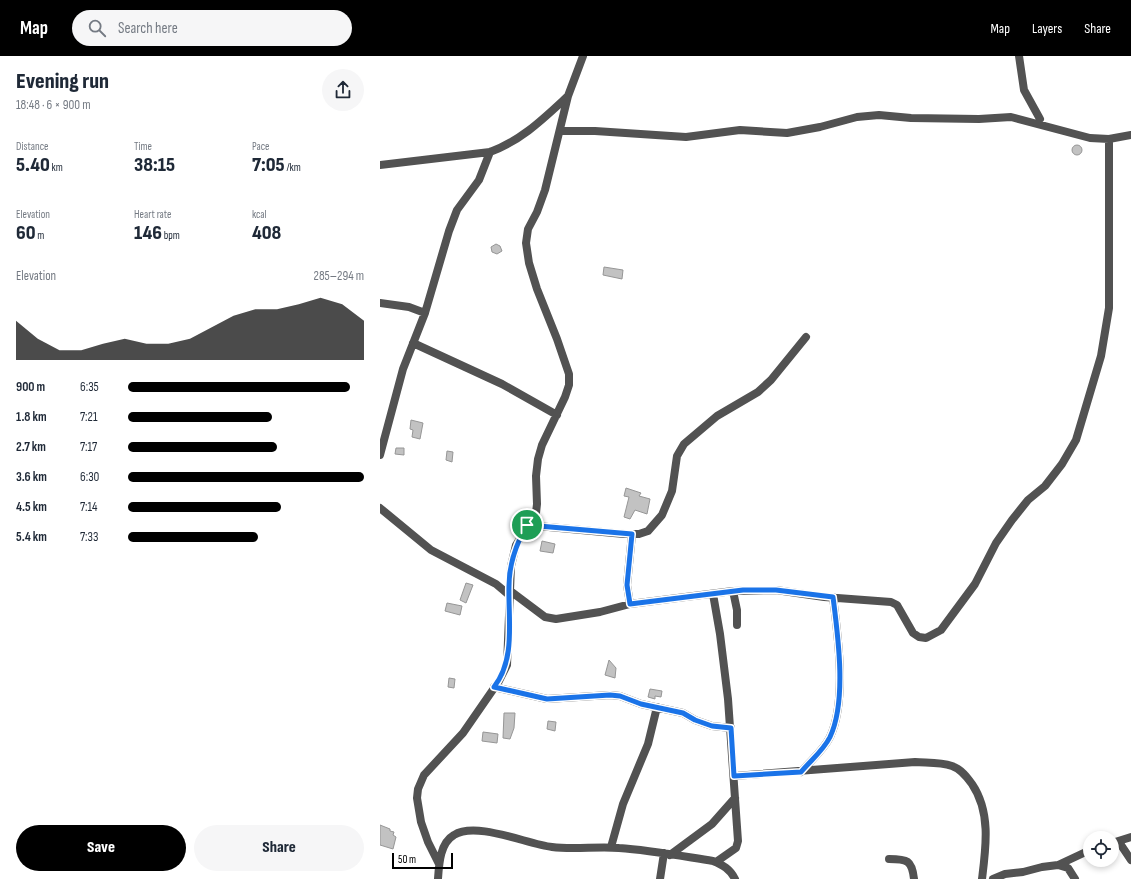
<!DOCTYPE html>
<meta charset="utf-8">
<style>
:root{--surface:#fff;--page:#f6f6f7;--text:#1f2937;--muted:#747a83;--accent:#000}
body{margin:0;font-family:"Sofia Sans Condensed",sans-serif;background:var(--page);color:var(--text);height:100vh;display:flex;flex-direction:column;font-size:15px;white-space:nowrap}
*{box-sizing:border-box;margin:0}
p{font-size:13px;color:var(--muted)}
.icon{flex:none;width:22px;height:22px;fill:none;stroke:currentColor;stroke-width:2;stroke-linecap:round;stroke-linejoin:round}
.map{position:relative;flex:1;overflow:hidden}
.sheet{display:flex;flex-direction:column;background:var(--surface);width:380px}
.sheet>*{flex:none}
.fabs{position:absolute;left:703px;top:775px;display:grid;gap:8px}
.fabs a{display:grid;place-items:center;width:36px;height:36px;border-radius:50%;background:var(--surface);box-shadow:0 2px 6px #0003;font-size:20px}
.scale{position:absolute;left:12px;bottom:10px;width:61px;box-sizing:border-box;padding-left:4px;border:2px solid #000;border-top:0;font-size:11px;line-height:14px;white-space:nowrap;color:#000;-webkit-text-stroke:3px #fff;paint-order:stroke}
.pin{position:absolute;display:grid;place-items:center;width:34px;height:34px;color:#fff;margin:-17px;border:2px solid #fff;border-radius:50%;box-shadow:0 1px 4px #0007}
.round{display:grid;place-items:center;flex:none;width:42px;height:42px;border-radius:21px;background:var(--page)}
.headline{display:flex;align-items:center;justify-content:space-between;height:68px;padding:0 16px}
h1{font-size:22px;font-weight:800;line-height:30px}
.metrics{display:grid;grid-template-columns:repeat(3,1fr);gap:6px;height:68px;padding:4px 16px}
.metrics div{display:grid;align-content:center}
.metrics b{font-size:20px;font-weight:800}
.metrics small{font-size:11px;font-weight:400}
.metrics p{font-size:11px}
.chart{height:112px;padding:8px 16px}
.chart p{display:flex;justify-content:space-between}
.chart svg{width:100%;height:72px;margin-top:4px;fill:var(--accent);opacity:.7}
.button{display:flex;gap:8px;margin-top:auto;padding:8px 16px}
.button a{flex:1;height:46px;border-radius:24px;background:var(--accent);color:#fff;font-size:16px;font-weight:800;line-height:46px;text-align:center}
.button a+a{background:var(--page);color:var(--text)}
ul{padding:0 16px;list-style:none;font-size:13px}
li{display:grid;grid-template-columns:64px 48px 1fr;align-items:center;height:30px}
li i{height:10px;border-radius:5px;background:var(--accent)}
header{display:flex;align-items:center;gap:24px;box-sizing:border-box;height:56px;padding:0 20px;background:var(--accent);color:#fff}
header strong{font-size:19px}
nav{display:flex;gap:22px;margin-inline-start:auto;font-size:14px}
.search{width:280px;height:36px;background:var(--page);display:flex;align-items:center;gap:10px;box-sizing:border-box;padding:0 14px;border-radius:22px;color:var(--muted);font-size:15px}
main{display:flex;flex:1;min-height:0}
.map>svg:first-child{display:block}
.building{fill:#c2c2c2;stroke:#969696}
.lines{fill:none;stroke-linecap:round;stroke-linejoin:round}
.street{stroke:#525252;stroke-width:8}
.route-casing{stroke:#fff;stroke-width:8}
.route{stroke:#1a73e8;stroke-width:5}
</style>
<header>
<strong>Map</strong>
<div class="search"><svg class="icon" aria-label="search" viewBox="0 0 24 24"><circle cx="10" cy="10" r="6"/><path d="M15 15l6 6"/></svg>Search here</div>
<nav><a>Map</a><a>Layers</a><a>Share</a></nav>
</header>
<main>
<section class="sheet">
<div class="headline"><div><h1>Evening run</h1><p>18:48 · 6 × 900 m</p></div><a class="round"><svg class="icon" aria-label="share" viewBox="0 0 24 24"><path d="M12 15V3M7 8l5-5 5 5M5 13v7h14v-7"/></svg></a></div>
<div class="metrics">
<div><p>Distance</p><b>5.40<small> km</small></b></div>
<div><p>Time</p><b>38:15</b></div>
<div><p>Pace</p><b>7:05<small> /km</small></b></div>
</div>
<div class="metrics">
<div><p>Elevation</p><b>60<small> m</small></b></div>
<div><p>Heart rate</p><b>146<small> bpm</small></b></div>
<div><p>kcal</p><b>408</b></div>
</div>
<div class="chart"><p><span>Elevation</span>285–294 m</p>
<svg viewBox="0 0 160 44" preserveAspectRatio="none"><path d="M0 44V20L10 31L20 38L30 38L40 34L50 31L60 34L70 34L80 31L90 24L100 17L110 13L120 13L130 10L140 6L150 10L160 20V44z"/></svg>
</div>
<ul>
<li><b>900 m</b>6:35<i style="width:94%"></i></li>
<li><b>1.8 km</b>7:21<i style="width:61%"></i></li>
<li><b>2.7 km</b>7:17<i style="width:63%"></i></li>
<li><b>3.6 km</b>6:30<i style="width:100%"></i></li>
<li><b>4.5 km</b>7:14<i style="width:65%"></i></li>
<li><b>5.4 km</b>7:33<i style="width:55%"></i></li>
</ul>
<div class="button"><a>Save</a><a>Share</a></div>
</section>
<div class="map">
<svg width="751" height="823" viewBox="0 0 751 823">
<rect width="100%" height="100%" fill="#fff"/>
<path class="building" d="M692 94a5 5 0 1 1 10 0a5 5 0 1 1-10 0Z
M116 188 120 190 122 195 117 198 112 196 111 191Z
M224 211 243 214 242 223 223 219Z
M31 364 43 367 40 383 32 381 33 374 30 373Z
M16 392H24V399L15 398Z
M67 395 73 396 72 406 66 404Z
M246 432 261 437 259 440 270 443 267 458 255 454 250 463 244 461 249 441 244 440Z
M134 462 145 464 142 470 133 468Z
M162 485 175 488 173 497 160 495Z
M86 527 93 529 86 547 80 544Z
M67 547 82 550 80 559 65 555Z
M229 604 236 612 235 622 225 619Z
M69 622 75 623 74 632 68 631Z
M270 633 282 635 281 641 275 640V643L268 641Z
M124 657H135L134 672 130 683 123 682Z
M168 665 176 666 175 675 167 673Z
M103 676 118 678 117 687 102 685Z
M0 769 10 773V775L14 776 13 779 16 781 13 793 0 789Z"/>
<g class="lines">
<path class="street" d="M639 0 644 34 660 63
M180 75H215L306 81 360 74 407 77 440 71 477 61 499 59 531 62 599 63 631 61 710 82 729 83 751 79
M0 109 110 96C142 84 163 63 188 40
M0 247 29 251 45 257
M33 287 122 328 177 359
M0 399 23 313 45 257 69 175 77 154 99 124 110 96
M0 452 51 494 116 528 129 539
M147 469 244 478H259L268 475 282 459 292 435 297 400 304 388 337 360 378 336 391 324 426 281
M129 534 165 561 176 563 220 556 250 548 353 535 396 534 444 541 511 546 517 549 533 577 539 581 546 582 561 574 595 528 616 487 632 464 648 444 665 430 682 408 696 384 721 300 729 252V83
M353 535 357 554V569
M333 538 340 578 348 643 358 785 356 792 336 806
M250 548 247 529 252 478
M114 631 167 643 230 639 240 640 261 648 303 657 315 664 332 670 351 672
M421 716C431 704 443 695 450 681 467 645 458 580 453 541
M354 720 535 706C547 707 560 706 572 710 581 713 587 721 592 728 611 756 606 791 602 823
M739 786 751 804
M732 787 751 781
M231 791 243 748 268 688 277 651
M290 799 332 768 355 742
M509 803C527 803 532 804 534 823
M59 808 48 786 41 766 37 742 38 733 44 719 83 677 119 625 127 609 131 510 136 489 156 457 157 448 156 420 158 403 162 389 185 341 189 329V318L177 283 157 233 149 207 146 187 148 173 157 156 165 134 188 40 203 0
M678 809 710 794
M58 823C59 808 60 787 74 779 96 765 147 788 172 791 194 794 217 790 239 792 270 794 301 800 333 805 343 809 350 813 355 823
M280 823 284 797
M613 823 625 818 643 816 662 811 678 809 688 812 695 823"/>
</g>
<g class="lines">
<g class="route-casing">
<path id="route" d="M147 469 252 478 247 529 250 548 363 534H396L453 541C458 580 467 645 450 681 443 695 431 704 421 716L354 720 351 672 332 670 315 664 303 657 261 648 240 640 230 639 167 643 114 631C136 603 128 563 129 530 129 507 136 488 147 469Z"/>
</g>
<use href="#route" class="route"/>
</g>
</svg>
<div class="fabs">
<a><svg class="icon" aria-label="locate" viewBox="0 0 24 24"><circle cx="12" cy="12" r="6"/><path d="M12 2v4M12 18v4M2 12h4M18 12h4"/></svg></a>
</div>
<div class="scale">50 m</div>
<div class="pin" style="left:147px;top:469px;background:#1e9e55"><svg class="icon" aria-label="arrive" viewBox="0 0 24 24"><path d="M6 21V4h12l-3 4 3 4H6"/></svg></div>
</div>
</main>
